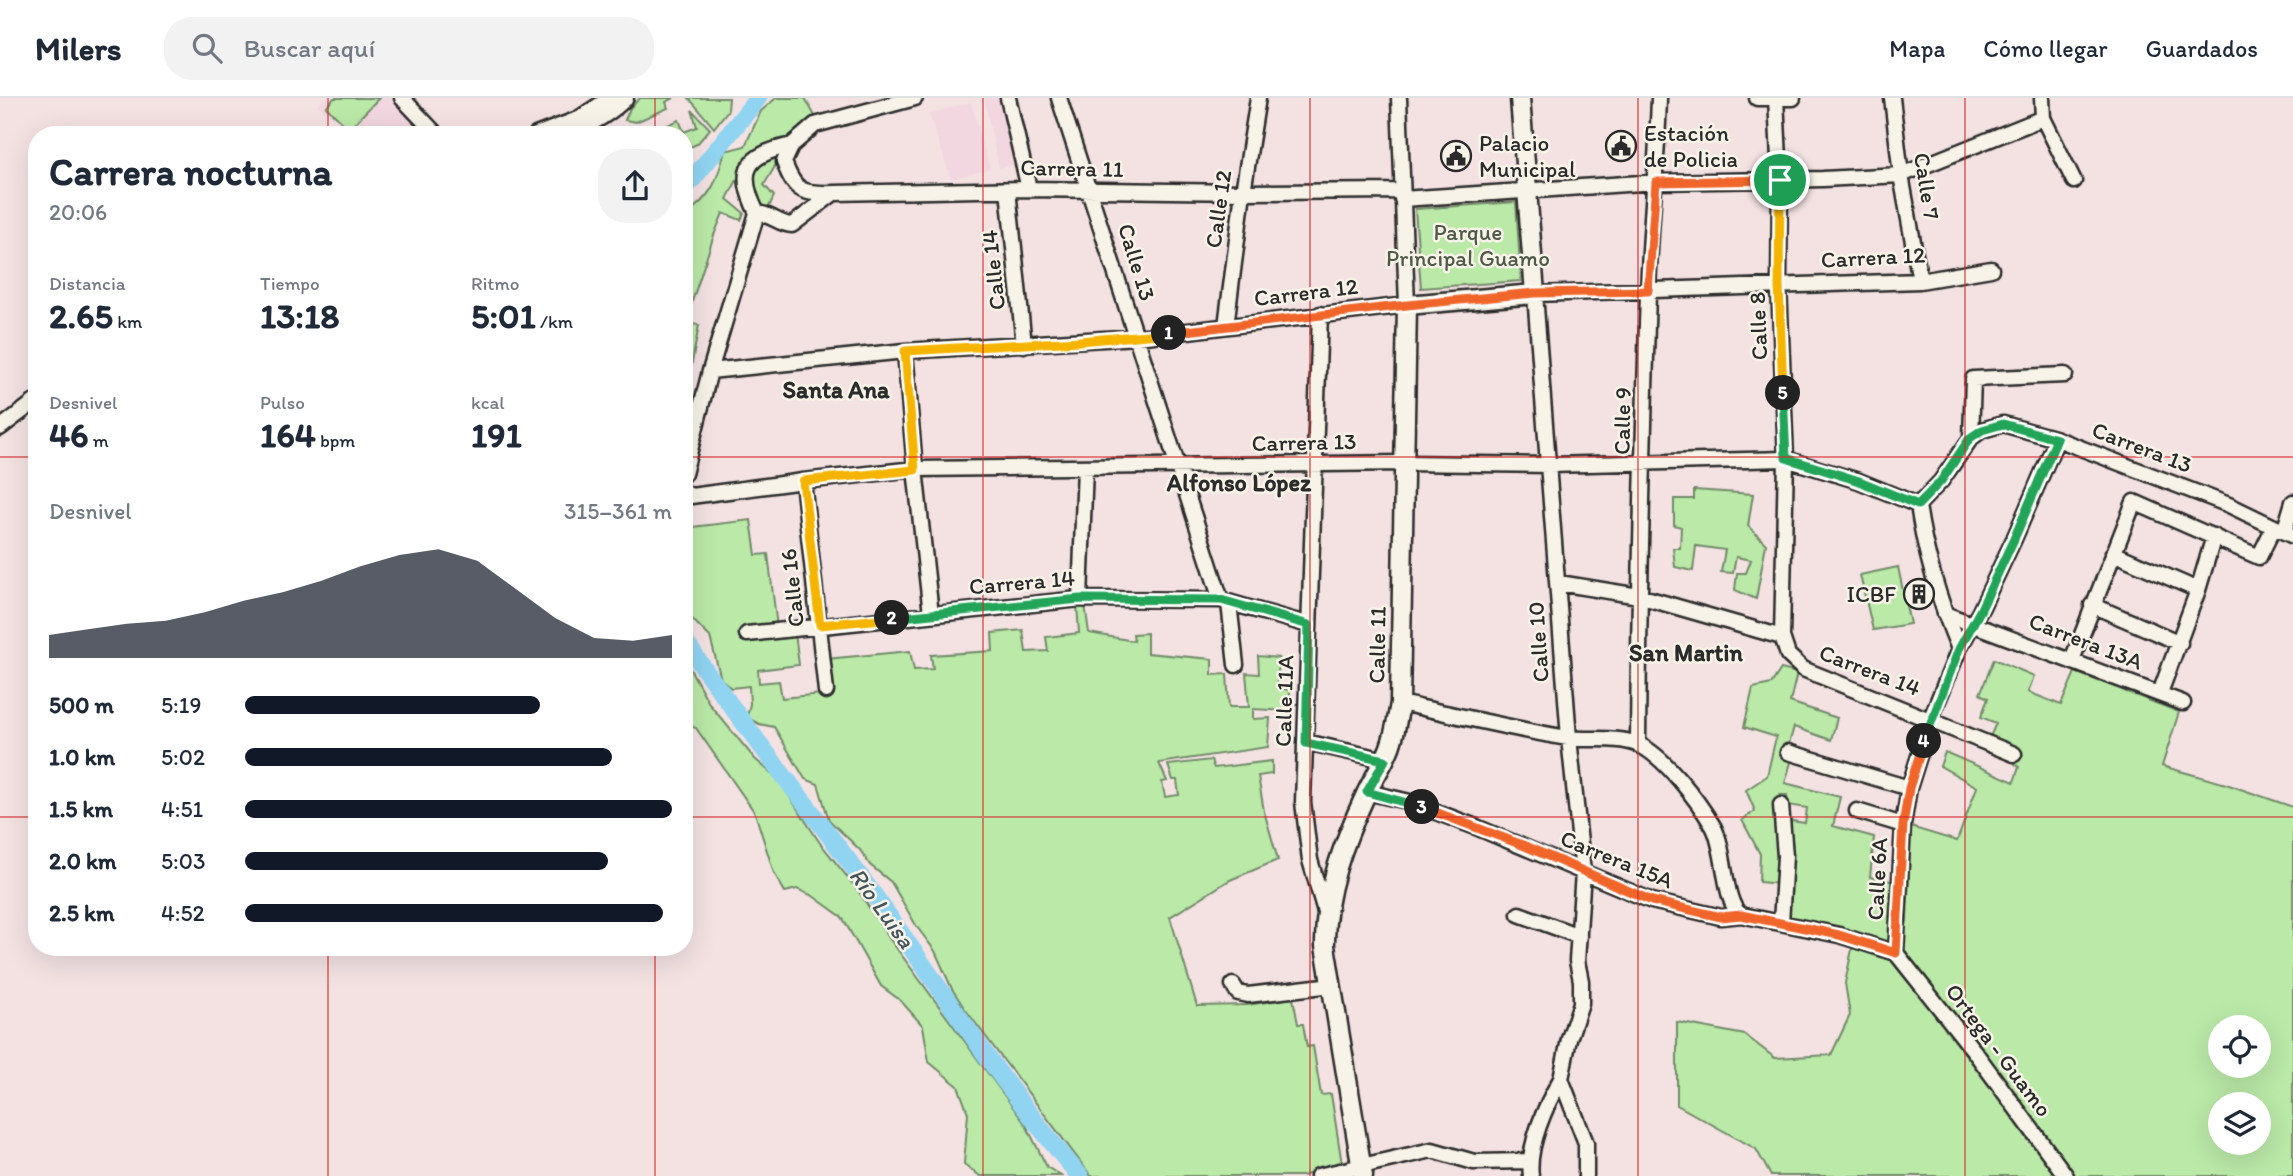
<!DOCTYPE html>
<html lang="es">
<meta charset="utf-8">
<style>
:root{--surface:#fff;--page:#f2f2f3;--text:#1f2937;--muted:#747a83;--line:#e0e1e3;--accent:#111827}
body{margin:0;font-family:Itim,sans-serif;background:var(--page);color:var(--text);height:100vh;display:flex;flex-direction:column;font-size:26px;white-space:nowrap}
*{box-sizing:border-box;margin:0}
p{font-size:23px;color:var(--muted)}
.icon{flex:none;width:38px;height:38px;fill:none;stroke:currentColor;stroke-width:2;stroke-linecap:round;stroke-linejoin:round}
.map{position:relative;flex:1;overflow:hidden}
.drawer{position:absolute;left:28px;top:28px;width:665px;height:830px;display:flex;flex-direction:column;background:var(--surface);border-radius:28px;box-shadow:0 7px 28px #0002}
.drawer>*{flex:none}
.fabs{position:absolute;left:2208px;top:917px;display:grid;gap:14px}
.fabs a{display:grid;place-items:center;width:63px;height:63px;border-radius:50%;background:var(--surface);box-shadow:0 7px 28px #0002;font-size:35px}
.pin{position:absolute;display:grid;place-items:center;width:60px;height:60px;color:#fff;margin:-30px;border:4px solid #fff;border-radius:50%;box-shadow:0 2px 7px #0007}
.km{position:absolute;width:35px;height:35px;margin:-18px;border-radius:50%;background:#222;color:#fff;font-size:19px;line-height:35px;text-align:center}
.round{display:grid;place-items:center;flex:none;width:74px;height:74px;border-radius:28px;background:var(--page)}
.head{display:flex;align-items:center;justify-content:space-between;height:119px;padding:0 21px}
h1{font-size:38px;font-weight:700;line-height:52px}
.figures{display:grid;grid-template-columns:repeat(3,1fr);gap:10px;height:119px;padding:7px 21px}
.figures div{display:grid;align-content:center}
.figures b{font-size:35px;font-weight:700}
.figures small{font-size:19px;font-weight:400}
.figures p{font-size:19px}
.chart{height:196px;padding:14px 21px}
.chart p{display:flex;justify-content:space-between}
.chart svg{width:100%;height:126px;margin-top:7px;fill:var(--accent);opacity:.7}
ul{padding:0 21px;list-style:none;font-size:23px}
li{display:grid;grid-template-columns:112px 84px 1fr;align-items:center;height:52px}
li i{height:18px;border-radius:9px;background:var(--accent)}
header{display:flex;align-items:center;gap:42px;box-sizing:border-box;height:98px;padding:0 35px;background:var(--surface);border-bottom:2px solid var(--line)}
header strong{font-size:33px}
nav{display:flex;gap:38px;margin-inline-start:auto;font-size:24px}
.search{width:490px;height:63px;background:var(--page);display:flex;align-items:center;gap:18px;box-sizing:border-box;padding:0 24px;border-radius:28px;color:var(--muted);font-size:26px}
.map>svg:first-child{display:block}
.built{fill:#f2d6e0}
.green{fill:#bae9a8;stroke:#728a6a;stroke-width:2;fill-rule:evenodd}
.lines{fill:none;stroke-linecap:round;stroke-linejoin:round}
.river{stroke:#90d4f2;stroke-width:18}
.minor-casing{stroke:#2b2b2b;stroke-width:19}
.major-casing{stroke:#2b2b2b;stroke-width:23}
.minor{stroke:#f7f3e8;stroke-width:14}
.major{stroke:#f7f3e8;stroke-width:18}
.split-1-casing{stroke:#fff;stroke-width:14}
.split-2-casing{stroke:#fff;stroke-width:14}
.split-3-casing{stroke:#fff;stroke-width:14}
.split-4-casing{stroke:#fff;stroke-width:14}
.split-5-casing{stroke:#fff;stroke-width:14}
.split-6-casing{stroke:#fff;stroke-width:14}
.split-1{stroke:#f0652b;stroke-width:9}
.split-2{stroke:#f5b400;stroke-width:9}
.split-3{stroke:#22a559;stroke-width:9}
.split-4{stroke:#f0652b;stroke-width:9}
.split-5{stroke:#22a559;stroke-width:9}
.split-6{stroke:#f5b400;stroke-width:9}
.grid{fill:none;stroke:#d62828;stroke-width:2;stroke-opacity:0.55}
.labels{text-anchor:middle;stroke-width:5;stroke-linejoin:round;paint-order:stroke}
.poi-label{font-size:23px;fill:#2b2b2b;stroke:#f7f3e8;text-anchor:start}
.street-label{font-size:23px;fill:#2b2b2b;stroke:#f7f3e8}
.park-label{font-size:23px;fill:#4f5a4a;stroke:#f7f3e8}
.neighbourhood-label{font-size:24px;font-weight:bold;fill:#2b2b2b;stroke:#f7f3e8}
.water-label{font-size:24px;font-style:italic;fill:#44555d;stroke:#f7f3e8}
</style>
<header>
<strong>Milers</strong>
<div class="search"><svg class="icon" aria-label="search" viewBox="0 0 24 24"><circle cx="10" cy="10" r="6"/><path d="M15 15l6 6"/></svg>Buscar aquí</div>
<nav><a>Mapa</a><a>Cómo llegar</a><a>Guardados</a></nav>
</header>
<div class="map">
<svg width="2293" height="1078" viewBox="0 0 2293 1078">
<rect width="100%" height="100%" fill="#f4e2e3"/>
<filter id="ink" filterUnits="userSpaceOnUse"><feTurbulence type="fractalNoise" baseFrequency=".0143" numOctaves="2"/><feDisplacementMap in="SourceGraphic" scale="14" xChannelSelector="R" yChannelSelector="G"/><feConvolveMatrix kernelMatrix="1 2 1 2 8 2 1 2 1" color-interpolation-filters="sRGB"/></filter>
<g filter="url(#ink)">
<path class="built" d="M324 0H390L423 37H361L360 32 350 34 318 7Z
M984 0H1003L1017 66 999 70Z
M971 4 990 71 951 81 929 16Z"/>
<path class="green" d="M334 0H379L349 31 326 9Z
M640 0H674L666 4 668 10 636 24 625 22 630 10Z
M689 0H729L728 12 714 30Z
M776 0H805L820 27 777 65 764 87 774 98 769 109 763 110 752 92 738 80 727 101 744 115 741 122 723 115 714 137 685 225 699 227 689 281 684 282V118C712 98 716 86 725 53L745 48 761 13Z
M692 12 710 31 697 46 684 52V37H645L679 22 684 34 697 29Z
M1516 104 1521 183 1421 190 1415 111Z
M1694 392 1753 396 1748 428 1766 446 1756 501 1735 492 1737 475H1746L1751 462 1736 459 1733 475 1721 474 1725 452 1696 448 1693 473 1675 469 1673 450H1680L1681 429 1674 427V401H1694Z
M751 422 756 457 768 456 777 529 795 535 799 567 758 572 759 585 779 583 782 600 821 596 826 561 910 553 914 572 933 571 931 557 993 553 992 535 1023 532 1026 554 1048 553 1046 539 1079 535 1077 507 1085 506 1089 535 1134 543 1133 536 1147 535V555L1212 561V577L1227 576 1229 609H1249L1246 575 1259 576 1258 558 1279 560 1277 590 1290 592 1289 613 1253 611V621L1270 620 1268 649 1159 665 1167 683 1162 684 1165 699 1179 697 1177 682H1173L1168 667 1211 662 1214 670 1272 663V676L1258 678 1264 713 1278 762 1230 782 1170 819 1197 908 1247 907 1293 900 1298 926H1303L1307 949 1313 948 1321 997 1331 996 1342 1066 1302 1078H1091L965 911 952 891 935 853 917 829 891 784 870 767 860 752 829 722 818 686 805 681 774 629 759 626 747 619 750 606 749 588 731 590 721 581 710 539 684 513V430Z
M1898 469 1910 526 1873 532 1860 477Z
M684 560 710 607 755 661 778 681 820 745 857 791 889 840 1026 1027 1047 1069 1061 1078H980L964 1066 968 1015 958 988 929 964 923 928 901 903 881 888 842 819 813 798 797 791 785 794 774 775 755 715 696 630 684 626Z
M1994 561 2034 578 2028 594 2061 607 2075 574 2179 614 2162 668 2226 686 2293 709V1078H2070L1901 854 1907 822 1911 729 1957 743 1977 689 1940 668 1945 654 2014 684 2019 669 2015 666 2020 654 1990 639 1996 625 1981 619 1988 600 1980 596ZM2221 929H2259V968H2221ZM2221 1006H2259V1045H2221Z
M1781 571 1797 575 1790 604 1837 620 1831 642 1794 629 1785 659 1792 661 1785 685 1840 699 1833 728 1874 739 1870 779 1896 784 1893 850 1788 819 1786 722 1805 725 1807 710 1788 707 1787 697H1780L1781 786 1759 784 1760 756 1742 722 1755 713 1746 692 1767 678 1776 639 1744 629 1753 590 1771 586Z
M1853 846 1893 860 1955 937 2027 1040 2061 1078H1771L1756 1051 1677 1007V924L1745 937 1775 960 1831 957 1850 917 1845 885Z"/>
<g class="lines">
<path class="river" d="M684 92 758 0
M684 542C746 633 817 718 881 807 946 898 1007 994 1080 1078"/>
<g class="minor-casing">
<path id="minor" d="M402 0 437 37
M1008 0 1029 91
M1059 0 1221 502
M1757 0H1793
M1776 0 1780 82 1779 187 1786 361 1782 539
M1892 0 1901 77 1920 183
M2042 0 2043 20 2074 83
M536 37 578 21 610 0
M567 37C588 28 610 17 626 0
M1008 92 1024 247
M834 95C803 96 795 95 784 64L792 47 815 27 915 0
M1402 101 1656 84 1823 81 1901 77 2043 20
M757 115C771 116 780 127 792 127L834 95 1029 91 1243 94 1401 93
M757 115C736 72 746 57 792 47
M1320 216 1303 704 1310 762 1326 817
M1226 228 1243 94 1258 0
M905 253 915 371 931 516
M710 273 905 253 1137 239 1407 207 1399 0
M0 330 37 302
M1971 340 1982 332 2003 326 2057 341 2229 407 2293 438
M684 376 710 273 757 115
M803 383 826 593
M684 394 691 398 803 383 915 371 1405 365 1549 367 1786 361 1859 383 1918 407
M2284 434 2293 404
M2113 455 2198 492
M1559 485 1639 498 1782 539 1788 557 1803 571 2014 656
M1080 501 1085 369
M1229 505 1236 567
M2092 507 2180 545
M1945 516 2183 605
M747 536 1080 501 1221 502 1309 527
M1959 551C1940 505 1925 456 1918 407L1941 383 1971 340 1973 281 2065 277
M2072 562 2134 404 2259 459 2274 429
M2160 595 2198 492 2214 438
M1400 605C1456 617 1512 631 1568 640 1590 643 1616 638 1637 646 1664 657 1698 703 1713 728 1726 750 1723 805 1741 817
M1306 644 1385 662
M1638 647C1639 497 1643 346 1648 196 1650 131 1657 65 1659 0
M1788 654 1909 690
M1367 694 1410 704 1476 729 1652 803 1721 819 1741 817 1839 837 1896 855
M1781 707 1785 758 1781 825
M1857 713 1903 727
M1519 816 1579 838
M1896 855 1903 727 1909 690 1931 620 1959 551 1980 513 2014 441 2057 341
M1896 855 1974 953 2066 1078
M1233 887 1238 895 1248 897 1332 887
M1318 1078 1432 1052 1474 1064 1529 1063
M1531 1078C1527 1049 1546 1006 1561 981
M1586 1078V1045L1561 981 1569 941 1581 905V883L1577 863 1583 774 1569 640 1535 196 1920 183 1991 171"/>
</g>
<g class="major-casing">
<path id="major" d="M1363 1078 1325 848C1324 795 1344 743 1366 696 1374 678 1387 662 1392 643 1396 630 1398 617 1400 605L1407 207 1535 196 1520 0"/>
</g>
<use href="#minor" class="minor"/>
<use href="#major" class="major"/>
</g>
</g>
<g class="lines" filter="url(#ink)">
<g class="split-1-casing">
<path id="split-1" d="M1169 235 1407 207 1535 195 1648 193 1656 84 1780 82"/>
</g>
<g class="split-2-casing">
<path id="split-2" d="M892 520 820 527 803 383 915 372 905 253 1080 243 1169 235"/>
</g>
<g class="split-3-casing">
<path id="split-3" d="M892 520 1080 501 1221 502 1309 527 1306 645 1385 662 1367 694 1422 709"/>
</g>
<g class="split-4-casing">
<path id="split-4" d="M1422 709 1525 748 1652 803 1721 819 1741 817 1839 837 1896 855 1903 727 1909 690 1924 643"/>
</g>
<g class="split-5-casing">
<path id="split-5" d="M1783 295 1786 360 1859 383 1918 407 1941 383 1970 340 1982 332 2003 326 2057 341 2014 441 1980 513 1959 551 1924 643"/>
</g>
<g class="split-6-casing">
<path id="split-6" d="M1780 82 1779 187 1783 295"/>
</g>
<use href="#split-1" class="split-1"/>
<use href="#split-2" class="split-2"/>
<use href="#split-3" class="split-3"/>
<use href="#split-4" class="split-4"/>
<use href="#split-5" class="split-5"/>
<use href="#split-6" class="split-6"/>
</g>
<path class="grid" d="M328 0V37M655 0V37M983 0V1078M1310 0V1078M1638 0V1078M1965 0V1078M0 359H37M684 359H2293M0 719H37M684 719H2293M328 849V1078M655 849V1078"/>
<defs>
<g id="civic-ring" transform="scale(1.575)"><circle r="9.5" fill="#f7f3e8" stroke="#2b2b2b" stroke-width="1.5"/><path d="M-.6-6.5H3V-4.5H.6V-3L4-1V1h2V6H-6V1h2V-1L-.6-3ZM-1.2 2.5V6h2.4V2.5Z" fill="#2b2b2b"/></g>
<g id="building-ring" transform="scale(1.575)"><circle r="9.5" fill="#f7f3e8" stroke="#2b2b2b" stroke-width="1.5"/><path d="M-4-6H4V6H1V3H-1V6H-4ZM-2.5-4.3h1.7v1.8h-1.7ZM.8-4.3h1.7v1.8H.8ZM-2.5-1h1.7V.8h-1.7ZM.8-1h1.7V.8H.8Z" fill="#2b2b2b"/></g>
</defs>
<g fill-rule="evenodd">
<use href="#civic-ring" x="1621" y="48"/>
<use href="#civic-ring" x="1456" y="58"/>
<use href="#building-ring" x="1919" y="496"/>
</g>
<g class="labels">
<g class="poi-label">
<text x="1644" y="43">Estación<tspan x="1644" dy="26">de Policia</tspan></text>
<text x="1479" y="53">Palacio<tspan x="1479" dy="26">Municipal</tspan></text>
<text x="1896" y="504" text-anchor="end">ICBF</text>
</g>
<g class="street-label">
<text transform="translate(1072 70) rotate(1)" y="8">Carrera 11</text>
<text transform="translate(1927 88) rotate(81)" y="8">Calle 7</text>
<text transform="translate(1218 111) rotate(-82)" y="8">Calle 12</text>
<text transform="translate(1873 159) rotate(-3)" y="8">Carrera 12</text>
<text transform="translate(1137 164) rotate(73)" y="8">Calle 13</text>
<text transform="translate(993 172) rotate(-96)" y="8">Calle 14</text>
<text transform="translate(1306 194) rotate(-7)" y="8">Carrera 12</text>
<text transform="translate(1758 228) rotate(-92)" y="8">Calle 8</text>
<text transform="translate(1622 323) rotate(-89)" y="8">Calle 9</text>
<text transform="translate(1304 344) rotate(-1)" y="8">Carrera 13</text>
<text transform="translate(2142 349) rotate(21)" y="8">Carrera 13</text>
<text transform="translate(1022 484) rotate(-5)" y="8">Carrera 14</text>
<text transform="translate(792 490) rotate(-96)" y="8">Calle 16</text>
<text transform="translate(2086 543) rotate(21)" y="8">Carrera 13A</text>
<text transform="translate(1538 544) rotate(-94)" y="8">Calle 10</text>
<text transform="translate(1377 547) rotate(-89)" y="8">Calle 11</text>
<text transform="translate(1870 572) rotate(21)" y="8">Carrera 14</text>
<text transform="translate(1284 603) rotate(-88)" y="8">Calle 11A</text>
<text transform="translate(1617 761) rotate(22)" y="8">Carrera 15A</text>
<text transform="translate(1877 781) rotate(-87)" y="8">Calle 6A</text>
<text transform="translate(1999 952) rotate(53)" y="8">Ortega - Guamo</text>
</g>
<g class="park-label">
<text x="1468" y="142">Parque<tspan x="1468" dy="26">Principal Guamo</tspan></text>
</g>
<g class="neighbourhood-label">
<text x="836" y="300">Santa Ana</text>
<text x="1239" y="393">Alfonso López</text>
<text x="1686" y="563">San Martin</text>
</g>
<g class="water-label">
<text transform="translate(882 810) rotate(54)" y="8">Río Luisa</text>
</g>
</g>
</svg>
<div class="fabs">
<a><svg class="icon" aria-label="locate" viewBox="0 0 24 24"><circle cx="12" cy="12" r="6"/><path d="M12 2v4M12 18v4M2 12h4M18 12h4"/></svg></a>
<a><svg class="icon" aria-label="layers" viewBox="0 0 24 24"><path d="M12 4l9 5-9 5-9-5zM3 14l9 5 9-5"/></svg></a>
</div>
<div class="pin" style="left:1780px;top:82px;background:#1e9e55"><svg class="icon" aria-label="arrive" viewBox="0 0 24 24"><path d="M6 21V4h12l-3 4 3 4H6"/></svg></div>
<b class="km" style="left:1169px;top:235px">1</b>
<b class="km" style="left:892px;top:520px">2</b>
<b class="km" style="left:1422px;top:709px">3</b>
<b class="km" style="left:1924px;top:643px">4</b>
<b class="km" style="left:1783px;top:295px">5</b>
<section class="drawer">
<div class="head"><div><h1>Carrera nocturna</h1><p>20:06</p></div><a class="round"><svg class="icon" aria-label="share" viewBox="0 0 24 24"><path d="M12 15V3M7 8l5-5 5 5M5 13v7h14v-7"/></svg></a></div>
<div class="figures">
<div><p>Distancia</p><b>2.65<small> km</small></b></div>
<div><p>Tiempo</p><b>13:18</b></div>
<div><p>Ritmo</p><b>5:01<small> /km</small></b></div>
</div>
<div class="figures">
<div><p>Desnivel</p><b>46<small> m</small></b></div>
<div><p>Pulso</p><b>164<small> bpm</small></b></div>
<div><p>kcal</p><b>191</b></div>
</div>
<div class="chart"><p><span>Desnivel</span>315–361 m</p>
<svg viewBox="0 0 160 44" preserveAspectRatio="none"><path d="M0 44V36L10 34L20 32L30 31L40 28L50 24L60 21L70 17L80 12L90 8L100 6L110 10L120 20L130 30L140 37L150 38L160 36V44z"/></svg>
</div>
<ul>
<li><b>500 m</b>5:19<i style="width:69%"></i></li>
<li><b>1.0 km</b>5:02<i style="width:86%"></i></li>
<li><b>1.5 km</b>4:51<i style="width:100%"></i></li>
<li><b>2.0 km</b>5:03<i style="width:85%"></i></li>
<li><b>2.5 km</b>4:52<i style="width:98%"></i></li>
</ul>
</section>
</div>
